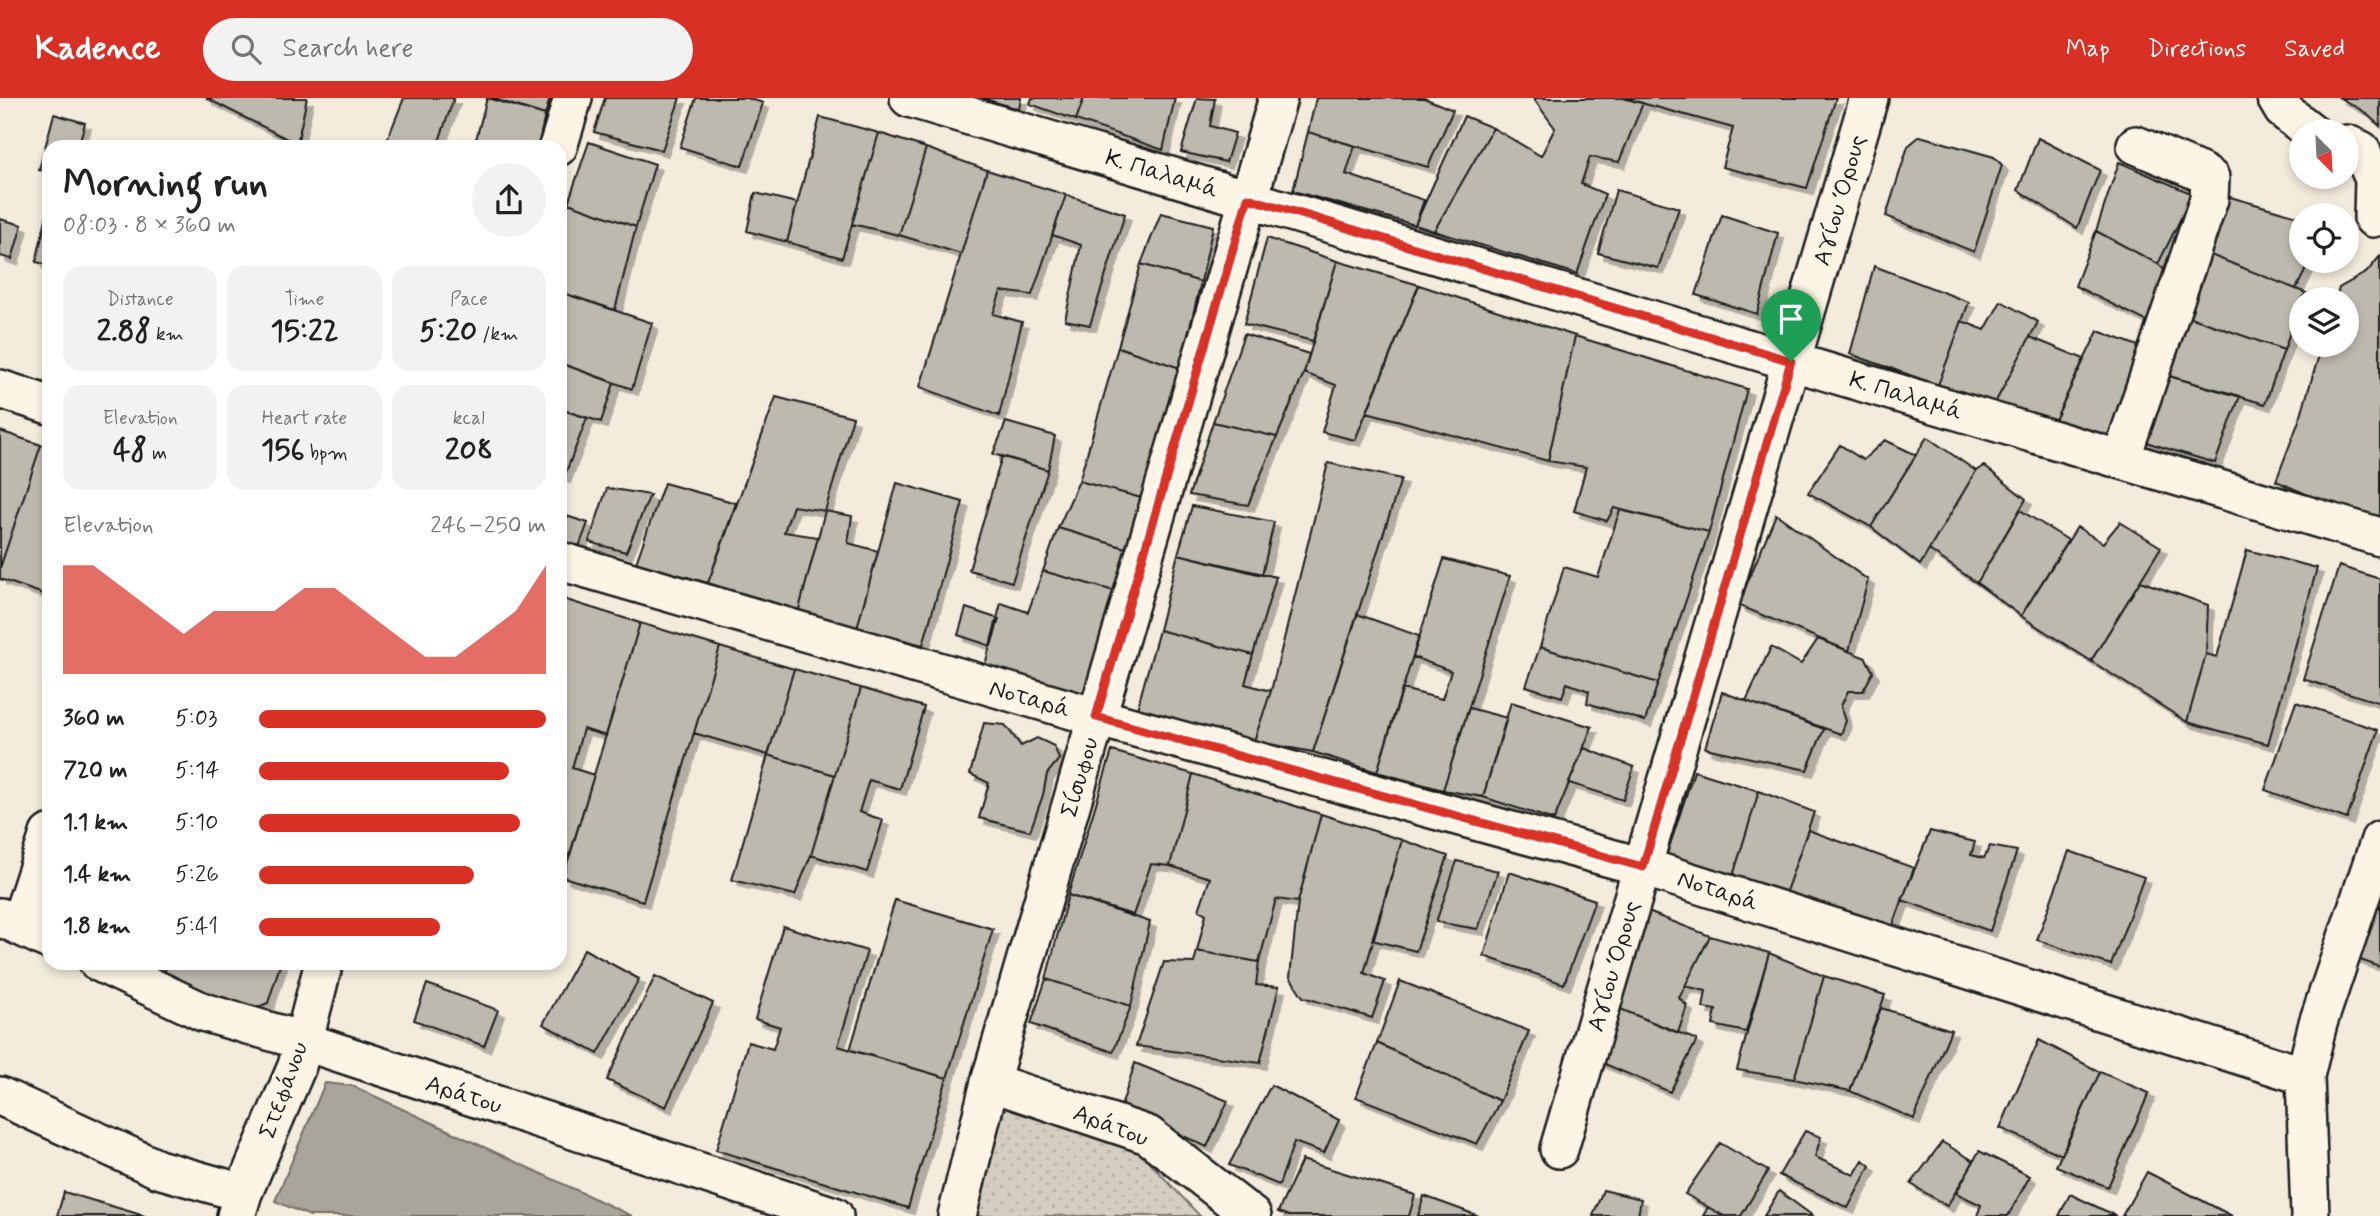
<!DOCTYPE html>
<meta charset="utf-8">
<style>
:root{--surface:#fff;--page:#f2f2f2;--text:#222;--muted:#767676;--accent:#d93025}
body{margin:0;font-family:Mynerve,sans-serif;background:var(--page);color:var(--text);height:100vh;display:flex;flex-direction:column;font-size:26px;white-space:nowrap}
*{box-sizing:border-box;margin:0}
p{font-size:23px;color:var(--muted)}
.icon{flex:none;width:38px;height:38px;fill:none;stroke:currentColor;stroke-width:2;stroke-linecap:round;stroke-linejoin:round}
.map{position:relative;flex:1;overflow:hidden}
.drawer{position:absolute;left:42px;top:42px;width:525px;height:830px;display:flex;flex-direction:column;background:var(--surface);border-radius:21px;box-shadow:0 4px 10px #0003}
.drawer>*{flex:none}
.needle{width:46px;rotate:156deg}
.fabs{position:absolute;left:2289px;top:21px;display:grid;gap:14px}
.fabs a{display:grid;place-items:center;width:70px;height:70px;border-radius:50%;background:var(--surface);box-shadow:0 4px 10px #0003;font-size:35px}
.pin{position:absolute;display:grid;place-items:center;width:60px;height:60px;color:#fff;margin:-72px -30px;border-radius:50% 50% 50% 0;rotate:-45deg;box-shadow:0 0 7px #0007}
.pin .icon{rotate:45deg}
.round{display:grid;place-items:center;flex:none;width:74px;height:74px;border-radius:37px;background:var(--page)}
.summary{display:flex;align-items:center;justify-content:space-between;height:119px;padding:0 21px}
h1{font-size:38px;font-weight:700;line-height:52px}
.metrics{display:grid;grid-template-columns:repeat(3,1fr);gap:10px;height:119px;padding:7px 21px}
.metrics div{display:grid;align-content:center;border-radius:18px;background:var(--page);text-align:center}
.metrics b{font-size:30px;font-weight:700}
.metrics small{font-size:19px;font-weight:400}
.metrics p{font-size:19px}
.chart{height:196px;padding:14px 21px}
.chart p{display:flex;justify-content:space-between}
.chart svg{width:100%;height:126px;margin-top:7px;fill:var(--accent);opacity:.7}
ul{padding:0 21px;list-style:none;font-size:23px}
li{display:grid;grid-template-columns:112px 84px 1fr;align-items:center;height:52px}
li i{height:18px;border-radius:9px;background:var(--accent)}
header{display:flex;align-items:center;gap:42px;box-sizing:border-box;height:98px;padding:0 35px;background:var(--accent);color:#fff}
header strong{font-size:33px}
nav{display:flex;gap:38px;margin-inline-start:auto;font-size:24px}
.search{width:490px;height:63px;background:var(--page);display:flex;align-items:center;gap:18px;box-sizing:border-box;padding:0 24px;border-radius:38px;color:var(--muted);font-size:26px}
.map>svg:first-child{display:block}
.park{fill:url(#park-dots);stroke:#78756e;stroke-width:2}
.water{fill:#aaa59b;stroke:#716e68;stroke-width:2}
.building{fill:#beb9ae;stroke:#1c1c1c;stroke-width:2;filter:url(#shadow)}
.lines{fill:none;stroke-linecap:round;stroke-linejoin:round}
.minor-casing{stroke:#1c1c1c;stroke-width:42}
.minor{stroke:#fcf5e5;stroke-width:37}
.route-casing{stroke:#fff;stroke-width:14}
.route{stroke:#d93025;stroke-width:9}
.labels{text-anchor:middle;stroke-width:7;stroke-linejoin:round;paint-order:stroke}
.street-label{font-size:24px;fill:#1c1c1c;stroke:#fcf5e5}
</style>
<header>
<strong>Kadence</strong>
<div class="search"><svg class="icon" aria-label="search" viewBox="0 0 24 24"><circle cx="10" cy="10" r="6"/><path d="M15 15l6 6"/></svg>Search here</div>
<nav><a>Map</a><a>Directions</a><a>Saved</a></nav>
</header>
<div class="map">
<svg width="2380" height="1118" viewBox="0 0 2380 1118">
<defs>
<pattern id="park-dots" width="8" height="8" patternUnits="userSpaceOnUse" patternTransform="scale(1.75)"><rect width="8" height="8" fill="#d3cec1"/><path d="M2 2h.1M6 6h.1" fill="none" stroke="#b5b0a5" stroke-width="1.8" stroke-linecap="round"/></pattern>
<filter id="shadow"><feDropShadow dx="6" dy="6" stdDeviation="0" flood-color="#0004"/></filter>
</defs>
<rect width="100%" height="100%" fill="#f3ecdd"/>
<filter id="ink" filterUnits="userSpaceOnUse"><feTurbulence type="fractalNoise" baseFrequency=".0143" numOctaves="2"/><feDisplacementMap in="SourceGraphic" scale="14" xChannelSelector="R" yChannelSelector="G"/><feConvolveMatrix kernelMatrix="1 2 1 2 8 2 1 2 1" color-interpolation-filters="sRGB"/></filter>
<g filter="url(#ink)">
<path class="park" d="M1012 1003 1137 1051 1200 1118H959L992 1015Z"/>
<path class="water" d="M325 985 353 988 632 1118H310L275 1103Z"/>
<path class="building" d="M206 0H307L297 46Z
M404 0H454L437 49 386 45Z
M487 0 545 17 538 49H474Z
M491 0H550L545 17Z
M605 0H680L662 52 594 34Z
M696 0H747L763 5 742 68 680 49Z
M981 0H1021L1019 11Z
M1032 0H1084L1076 22 1030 6Z
M1084 0H1175L1163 52 1076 22Z
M1197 0 1215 1 1210 28 1235 35 1226 64 1181 54Z
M1316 0H1424L1453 12 1428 69 1308 34Z
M1533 0H1623L1643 5 1619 64 1590 59 1581 86 1605 96 1577 176 1434 133 1493 30 1541 58 1555 30Z
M1623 0H1836L1807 90 1722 69 1733 30Z
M2340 0H2380V28L2363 13Z
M54 16 85 25 78 49H49V73L39 72Z
M1464 18 1493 30 1434 133 1415 127Z
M820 19 879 35 842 160 787 144Z
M1308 34 1355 48 1346 76 1424 102 1415 127 1293 93Z
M879 35 926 50 899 137 852 126Z
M1920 38 1994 59 2002 67 1974 154 1886 118 1908 48Z
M2038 40 2100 72 2077 130 2018 92Z
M589 44 655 66 636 129 568 105Z
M926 50 987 72 961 156 899 137Z
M2119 64 2193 96 2158 166 2096 133Z
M987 72 1066 97 1032 197 1001 193 993 216 1022 224 999 318 920 289Z
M1616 92 1679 110 1658 170 1598 155Z
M755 95 797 105 787 144 747 133Z
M1066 97 1125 116 1090 227 1065 222 1081 147 1052 137Z
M2230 99 2301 119V163H2310L2296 191 2208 156Z
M568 105 636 129 615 212 560 194V133Z
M49 108V167L36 164Z
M1161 115 1213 128 1201 184 1141 166Z
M1722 117 1778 135 1757 216 1696 197Z
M0 121 22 127 12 161 0 158Z
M2096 133 2158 166 2169 176 2148 224 2075 188Z
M1267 140 1337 163 1313 243 1244 226Z
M2208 156 2306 195 2301 201 2284 252 2184 217Z
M2380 158V428L2276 383 2300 320 2322 247H2347V201H2336L2339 190 2367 174Z
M1337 163 1419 187 1355 342 1322 334 1336 287 1304 275Z
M1141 166 1201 184 1180 270 1118 249Z
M1874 168 1969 204 1938 287 1850 256Z
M1419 187 1575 238 1548 363 1367 314Z
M560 194 652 225 632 291 560 265Z
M2001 203 2038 224 1995 305 1938 287 1962 223 1985 232Z
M2184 217 2284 252 2265 306 2162 276Z
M2098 233 2149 252 2117 341 2054 324Z
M1244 236 1309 256 1304 275 1277 339 1213 324Z
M1575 238 1747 291 1709 434 1614 410 1607 423 1574 413 1586 369 1548 363Z
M2030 239 2084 261 2054 324 1995 305Z
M1118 249 1180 270 1145 401 1079 383Z
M560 265 614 285 601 324 560 311Z
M2162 276 2240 298 2215 365 2139 342Z
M776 299 853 319 825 413 793 408 784 434 818 439 798 515 708 485Z
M560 311 587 320 564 379 560 377Z
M1006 324 1055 338 1048 372 993 356Z
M1213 324 1277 339 1248 407 1189 397Z
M0 333 41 347 0 470Z
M1927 339 1976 373 1920 467 1871 429Z
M1885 342 1916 357 1871 429 1808 395 1840 347 1863 362Z
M41 347 49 349V498L0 481V470Z
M1002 358 1048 372 1012 484 969 472Z
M1328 365 1401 381 1313 654 1254 643 1271 593Z
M1984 368 2026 401 1977 485 1929 452 1976 373Z
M1079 383 1145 401 1129 451 1058 430Z
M664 385 736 405 708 485 636 465Z
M897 385 963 404 923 547 857 530Z
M607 390 650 397 626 454 589 444Z
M1192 408 1274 424 1262 477 1178 456Z
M1620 412 1709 434 1658 585 1540 549 1564 469 1598 479Z
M2020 412 2068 442 2021 518 1977 485Z
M825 413 852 418 848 445 878 453 857 530 798 515Z
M560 416 588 425 577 454 560 449Z
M1776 416 1868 482 1849 553 1738 507Z
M2120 424 2161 449 2091 563 2021 518 2077 429 2103 445Z
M1058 430 1129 451 1114 493 1043 473Z
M2247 452 2317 470 2268 646 2187 624 2206 556 2217 559Z
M1178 456 1276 479 1253 557 1159 532Z
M1444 461 1510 478 1443 692 1377 674 1402 591 1442 601 1451 573 1413 559Z
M2339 468 2380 481V605L2303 581Z
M1043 473 1114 493 1084 601 985 567 1001 505 1028 514Z
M2140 483 2208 507 2206 556 2187 624 2091 563Z
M560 500 640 525 606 638 583 631 572 670 594 677 570 757 560 754Z
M966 510 999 521 991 548 958 537Z
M1357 516 1419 538 1377 674 1313 654Z
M640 525 720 549 643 803 563 779Z
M1159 532 1253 557 1245 586 1271 593 1254 643 1137 611Z
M1818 541 1866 560 1873 574 1863 593H1848L1841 608 1846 623 1841 636 1746 603 1771 549 1801 566Z
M720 549 794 571 768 657 694 635Z
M1540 549 1658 585 1645 623 1587 605 1589 593 1567 585 1562 599 1526 588Z
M794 571 861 590 835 677 768 657Z
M861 590 924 609 900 691 869 682 859 714 883 722 867 774 811 757Z
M1722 594 1824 631 1807 672 1705 650Z
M1511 604 1592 629 1554 722 1483 699Z
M2296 604 2378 632 2347 721 2265 692Z
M1469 610 1507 620 1483 699 1443 692Z
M984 625 1005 627 1021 648 1037 640 1054 648 1059 661 1047 676 1043 697 1030 733 979 720 989 685 970 676Z
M1584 650 1634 669 1623 702 1569 685Z
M1112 653 1193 676 1170 768 1151 766 1133 817 1068 797Z
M768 657 835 677 811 757 795 797 732 782Z
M1694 673 1759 693 1733 778 1667 756Z
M1193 676 1321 716 1298 804 1276 801 1259 864 1197 853 1206 816 1199 812 1210 780 1170 768Z
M1759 693 1814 714 1784 799 1733 778Z
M1321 716 1402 742 1364 875 1385 883 1372 920 1303 899 1290 879 1298 804Z
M1808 732 1914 770 1889 839 1784 799Z
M1930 733 1975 744 1971 757 1984 760 1990 748 2017 753 1990 833 1902 802Z
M1402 742 1448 758 1416 853 1372 842Z
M2069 753 2144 779 2111 867 2037 842Z
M1457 763 1498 773 1478 831 1436 824Z
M1509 774 1595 802 1564 886 1484 858Z
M2380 793V869L2352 859Z
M1068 797 1150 824 1131 908 1046 881Z
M895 802 993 831 947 980 850 952Z
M1643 812 1710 838 1679 900 1687 908 1678 935 1613 908Z
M783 828 867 853 838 948 947 980 908 1110 716 1052 748 944 773 951 780 929 755 921Z
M1710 838 1769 855 1746 934 1713 927 1716 912 1703 910 1706 893 1685 888Z
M584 851 639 881 598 956 543 926Z
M1197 853 1259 864 1256 887 1279 889 1260 965 1136 948 1164 864 1194 865Z
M1769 855 1824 878 1794 981 1737 972Z
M119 864H168L161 884Z
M168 864H281L268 905 234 918 161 884Z
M655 878 713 905 666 1009 607 982Z
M1824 878 1885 897 1850 993 1794 981Z
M1046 881 1131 908 1113 954 1031 926Z
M1400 883 1529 933 1500 1003 1377 945Z
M427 886 498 912 484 948 414 922Z
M1613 908 1697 942 1670 994 1593 961Z
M1881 910 1951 932 1914 1021 1850 993Z
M2039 942 2100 974 2062 1057 2000 1030Z
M1377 945 1500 1003 1477 1046 1356 999Z
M1135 965 1228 1003 1207 1049 1121 1009Z
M2100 974 2149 995 2108 1089 2056 1068Z
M1271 987 1339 1022 1324 1055 1294 1044 1279 1087 1229 1067Z
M1805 1033 1821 1039 1815 1059 1854 1077 1863 1062 1870 1068 1848 1110 1779 1077Z
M1942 1044 1974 1063 1947 1108 1911 1086Z
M1720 1045 1768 1073 1741 1118H1724L1685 1096Z
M1979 1053 2030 1078 2008 1118H1977L1981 1107 1956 1095Z
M1302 1062 1415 1097 1409 1118H1289L1278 1114Z
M2147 1074 2232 1118H2122Z
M1603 1092 1641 1101 1638 1118H1593Z
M1779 1093 1813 1118H1764Z
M64 1094 145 1118H57Z
M2070 1096 2116 1118H2059Z
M1424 1098 1479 1118H1418Z
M1708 1109 1724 1118H1703Z"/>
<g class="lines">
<g class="minor-casing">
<path id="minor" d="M909 0 2380 439
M2276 0 2283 12 2310 33
M2347 46 2361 52 2374 81 2373 120
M558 49 573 0
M0 291 49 307
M2121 361 2209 101 2210 80 2200 74 2136 47
M560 463 1096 619 1643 769 2305 978
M0 819 49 842
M19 828 49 736
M98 864 203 914 303 943 834 1118
M990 984 1148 1037 1252 1118
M0 998 158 1071 243 1095
M1559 1051 1869 0
M236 1118 243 1095 297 968 324 864
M957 1118 990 984 1278 0
M2310 1118 2305 978 2318 925 2380 742"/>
</g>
<use href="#minor" class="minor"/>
</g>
</g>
<g class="lines" filter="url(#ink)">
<g class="route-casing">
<path id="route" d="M1248 100 1791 263 1643 769 1096 619Z"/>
</g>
<use href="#route" class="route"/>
</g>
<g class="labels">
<g class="street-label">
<text transform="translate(1162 75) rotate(17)" y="8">Κ. Παλαμά</text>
<text transform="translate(1839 102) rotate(-74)" y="8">Αγίου Όρους</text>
<text transform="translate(1906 297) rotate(17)" y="8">Κ. Παλαμά</text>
<text transform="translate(1030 600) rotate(16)" y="8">Νοταρά</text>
<text transform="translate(1079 679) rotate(-74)" y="8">Σίσυφου</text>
<text transform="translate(1718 792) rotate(18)" y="8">Νοταρά</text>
<text transform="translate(1613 868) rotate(-74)" y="8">Αγίου Όρους</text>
<text transform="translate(283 992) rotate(-70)" y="8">Στεφάνου</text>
<text transform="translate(464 996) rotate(18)" y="8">Αράτου</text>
<text transform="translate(1111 1027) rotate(21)" y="8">Αράτου</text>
</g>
</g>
</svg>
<div class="fabs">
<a><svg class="needle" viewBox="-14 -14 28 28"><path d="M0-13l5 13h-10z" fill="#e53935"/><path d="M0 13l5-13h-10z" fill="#767676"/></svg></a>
<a><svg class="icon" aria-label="locate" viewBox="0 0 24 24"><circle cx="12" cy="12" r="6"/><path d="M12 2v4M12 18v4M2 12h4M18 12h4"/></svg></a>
<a><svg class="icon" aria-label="layers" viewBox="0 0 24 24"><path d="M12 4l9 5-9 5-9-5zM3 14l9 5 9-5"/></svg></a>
</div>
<div class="pin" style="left:1791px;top:263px;background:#1e9e55"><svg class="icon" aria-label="arrive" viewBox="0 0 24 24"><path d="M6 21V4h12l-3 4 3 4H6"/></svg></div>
<section class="drawer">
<div class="summary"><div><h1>Morning run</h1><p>08:03 · 8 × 360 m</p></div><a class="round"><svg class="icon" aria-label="share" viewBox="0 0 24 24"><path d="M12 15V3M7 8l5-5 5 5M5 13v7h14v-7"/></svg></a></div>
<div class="metrics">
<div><p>Distance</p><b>2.88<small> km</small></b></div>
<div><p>Time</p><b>15:22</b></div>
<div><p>Pace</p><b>5:20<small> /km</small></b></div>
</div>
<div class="metrics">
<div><p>Elevation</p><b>48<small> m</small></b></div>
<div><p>Heart rate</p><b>156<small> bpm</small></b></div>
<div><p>kcal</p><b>208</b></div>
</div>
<div class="chart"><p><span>Elevation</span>246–250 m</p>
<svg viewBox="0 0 160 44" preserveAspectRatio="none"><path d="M0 44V6L10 6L20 14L30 22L40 30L50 22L60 22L70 22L80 14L90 14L100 22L110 30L120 38L130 38L140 30L150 22L160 6V44z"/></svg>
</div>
<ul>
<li><b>360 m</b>5:03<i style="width:100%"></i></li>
<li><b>720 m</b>5:14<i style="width:87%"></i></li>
<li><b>1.1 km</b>5:10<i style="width:91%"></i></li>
<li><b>1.4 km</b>5:26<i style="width:75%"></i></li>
<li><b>1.8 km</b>5:41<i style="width:63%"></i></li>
</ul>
</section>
</div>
